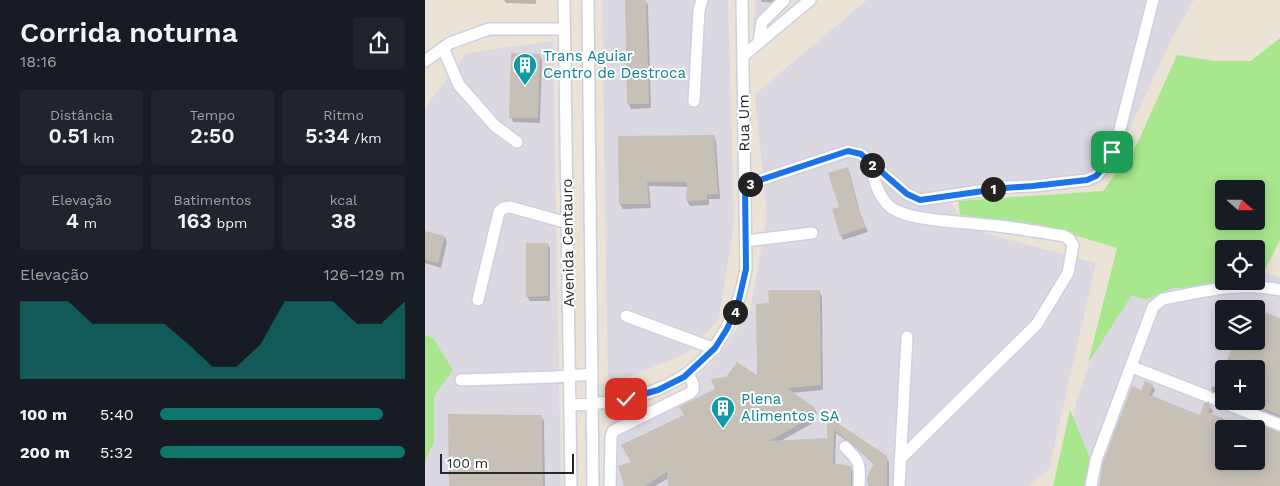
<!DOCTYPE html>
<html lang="pt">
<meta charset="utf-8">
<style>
:root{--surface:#171b24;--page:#20242c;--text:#f1f3f6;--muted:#9ea1a6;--accent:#0f766e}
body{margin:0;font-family:"Work Sans",sans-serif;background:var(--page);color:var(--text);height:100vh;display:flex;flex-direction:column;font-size:19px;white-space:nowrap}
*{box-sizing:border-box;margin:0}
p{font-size:16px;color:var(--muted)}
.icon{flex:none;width:28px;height:28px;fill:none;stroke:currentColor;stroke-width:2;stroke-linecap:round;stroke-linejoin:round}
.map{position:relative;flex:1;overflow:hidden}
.details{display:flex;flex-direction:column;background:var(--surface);width:425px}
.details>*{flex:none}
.needle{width:32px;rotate:111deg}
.buttons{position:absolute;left:790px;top:180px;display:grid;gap:10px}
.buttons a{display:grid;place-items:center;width:50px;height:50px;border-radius:5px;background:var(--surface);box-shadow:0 2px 12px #0003;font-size:25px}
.scale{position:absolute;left:15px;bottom:12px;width:134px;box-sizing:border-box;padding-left:5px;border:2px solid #272727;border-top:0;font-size:14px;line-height:18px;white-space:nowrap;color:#272727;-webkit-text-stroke:4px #fff;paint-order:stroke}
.pin{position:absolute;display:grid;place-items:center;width:42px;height:42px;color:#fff;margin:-21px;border-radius:10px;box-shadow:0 2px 8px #0006}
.km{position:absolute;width:25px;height:25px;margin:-12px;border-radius:50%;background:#222;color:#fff;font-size:14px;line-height:25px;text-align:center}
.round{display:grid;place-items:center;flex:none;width:52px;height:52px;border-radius:5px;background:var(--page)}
.overview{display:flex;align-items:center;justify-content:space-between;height:85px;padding:0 20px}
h1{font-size:28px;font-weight:600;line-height:38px}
.figures{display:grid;grid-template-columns:repeat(3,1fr);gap:8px;height:85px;padding:5px 20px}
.figures div{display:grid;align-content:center;border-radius:5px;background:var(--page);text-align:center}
.figures b{font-size:21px;font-weight:600}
.figures small{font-size:14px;font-weight:400}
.figures p{font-size:14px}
.chart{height:140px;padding:10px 20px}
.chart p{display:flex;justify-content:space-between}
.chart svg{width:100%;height:90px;margin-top:5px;fill:var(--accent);opacity:.7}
ul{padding:0 20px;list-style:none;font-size:16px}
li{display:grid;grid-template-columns:80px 60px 1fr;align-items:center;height:38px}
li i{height:12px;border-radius:6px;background:var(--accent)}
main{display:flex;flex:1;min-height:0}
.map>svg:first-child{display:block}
.industrial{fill:#dbd8e2;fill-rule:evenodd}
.green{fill:#a9e78e;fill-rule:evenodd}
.shadow{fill:#0003}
.building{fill:#c6c0b7}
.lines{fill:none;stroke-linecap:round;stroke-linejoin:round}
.minor-casing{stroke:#cccfe2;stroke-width:14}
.minor{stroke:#fff;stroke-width:11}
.route-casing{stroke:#fff;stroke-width:10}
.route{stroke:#1a73e8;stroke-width:6}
.labels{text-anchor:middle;stroke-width:4;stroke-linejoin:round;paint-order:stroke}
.culture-label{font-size:15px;fill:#0d838f;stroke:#fff;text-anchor:start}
.street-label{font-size:15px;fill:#272727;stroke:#fff}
</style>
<main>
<section class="details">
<div class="overview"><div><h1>Corrida noturna</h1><p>18:16</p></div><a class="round"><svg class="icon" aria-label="share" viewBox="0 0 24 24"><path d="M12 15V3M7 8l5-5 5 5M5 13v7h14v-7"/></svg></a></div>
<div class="figures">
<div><p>Distância</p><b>0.51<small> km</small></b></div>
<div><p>Tempo</p><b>2:50</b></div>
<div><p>Ritmo</p><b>5:34<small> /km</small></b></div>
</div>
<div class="figures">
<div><p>Elevação</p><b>4<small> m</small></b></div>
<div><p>Batimentos</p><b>163<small> bpm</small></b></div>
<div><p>kcal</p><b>38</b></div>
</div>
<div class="chart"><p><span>Elevação</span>126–129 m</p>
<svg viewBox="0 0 160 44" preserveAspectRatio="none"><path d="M0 44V6L10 6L20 6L30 17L40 17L50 17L60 17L70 27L80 38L90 38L100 27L110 6L120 6L130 6L140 17L150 17L160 6V44z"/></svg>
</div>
<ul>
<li><b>100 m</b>5:40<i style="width:91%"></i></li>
<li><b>200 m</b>5:32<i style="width:100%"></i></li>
</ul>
</section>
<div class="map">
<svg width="855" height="486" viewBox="0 0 855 486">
<rect width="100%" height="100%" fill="#ebe3d6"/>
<path class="industrial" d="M177 0H303L309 222 294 319 262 353 183 386Z
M330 0H366L328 31Z
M442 0H769L747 38 694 152 670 186 571 193 525 200 541 228 671 263 624 469 603 486H187L189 432 244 402 286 364 325 312 342 218 330 94Z
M128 41 136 486H0V108L41 53Z
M841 272 855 278V486H634L653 396 687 298 799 279V281H831V274ZM799 309H831V341H799ZM799 369H831V401H799ZM799 429H831V461H799Z"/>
<path class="green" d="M855 38V240L841 268 831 272V249H799V281H807L790 288H747L721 300 707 295 663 363 692 248 615 225 535 215 533 201 678 191 712 144 752 55 790 61H826ZM799 189H831V221H799Z
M0 335 8 338 28 370 9 396V442L0 461Z
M645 410 665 458 661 486H628Z"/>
<path class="shadow" d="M79 0H111V4L81 3Z
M201 0H220L223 5 226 108 206 109 204 104Z
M336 0H356L353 3 337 2Z
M114 55 117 60 115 123 88 122 86 117Z
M289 136 291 141 295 199H284V205L265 206 262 201 263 187 224 186 226 208 198 209 195 204 194 137Z
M422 168 425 173 435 213 443 232 418 240 416 235V208Z
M0 232 20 237 22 242 16 268 0 263Z
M123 244 125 249V301H105L102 296Z
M395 292 397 297 398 390 366 393 389 408 392 413 388 423 354 442 403 439 404 419 461 457 464 462V486H444L443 483 450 465 429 446 411 433 410 465 425 467 428 472V486H244V478L230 486H201L207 463 259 417 333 378 345 305Z
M855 319V418L831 409 828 404 829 401H831V341Z
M799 372V385L796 380Z
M795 384 797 389 794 396 789 394 786 389 787 387Z
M727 385 730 390 727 396 775 416 785 407 788 411 786 415 799 429V461H831V434L855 433V486H675L717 392Z
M116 416 119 421 120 486H25Z"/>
<path class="building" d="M200 0H221L224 104H202Z
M86 53 115 54 113 118H84Z
M289 135 293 194H282V200L261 201 262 182H222L224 204H194L193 136Z
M423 167 433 207 441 227 415 236 407 209 414 207 403 173Z
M0 231 20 236 13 263 0 260Z
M101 243H123V296L101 297Z
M343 290H395L396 385 362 388 390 408 386 418 344 441 402 438V416L462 456V486H447L442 484V478L449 463 425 442 409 430 408 463 426 466V486H243L242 472 220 486H199L193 466 206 462 196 445 259 415 254 407 290 389 286 379 301 377 312 362 332 375 331 304 344 303Z
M831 309 855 318V415L831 406V369H799L809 341H831Z
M720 381 728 384 724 395 775 415 779 403H783L786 406 783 412 822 429H799V461H831V436L836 425 855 432V486H674L678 462 707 386 716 390Z
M23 414 117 415 118 486H24Z"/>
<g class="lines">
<g class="minor-casing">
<path id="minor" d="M139 0 146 486
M163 0 168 486
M334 42 337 22 359 0
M18 48 34 85 70 126 92 142
M318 56 385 0
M0 61 25 43 64 29H139
M269 101 274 10 277 0
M448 166C447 181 457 205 472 211 493 221 538 222 563 225 588 227 614 232 639 236L644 239 648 245 643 273 612 324 475 459
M320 185 423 151 436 154 482 194 495 200 580 187 608 186 662 180 671 176 679 167 694 133 728 0
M321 241 387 233
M53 300 74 212 78 208 85 207 143 223
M201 316 290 349
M707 367 782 396
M36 380 129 377 167 374
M789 399 855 425
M145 405C241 403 304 367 321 269L317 0
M420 447C436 462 435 465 434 486
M185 486 186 437 188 431 265 393 268 390V384L263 373
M474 486 482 337
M666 486 671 460 728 307 738 299C776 292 816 281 855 290"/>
</g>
<use href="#minor" class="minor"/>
</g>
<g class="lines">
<g class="route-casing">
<path id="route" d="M201 399 233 390 259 377 290 348 302 329 313 304 321 269 320 185 423 151 436 154 482 194 495 200 580 188 608 186 662 180 671 176 679 167 687 152"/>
</g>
<use href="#route" class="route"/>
</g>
<defs>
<g id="building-pin" transform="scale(1.25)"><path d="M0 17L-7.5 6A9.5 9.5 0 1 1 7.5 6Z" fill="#0f9aa8" stroke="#fff"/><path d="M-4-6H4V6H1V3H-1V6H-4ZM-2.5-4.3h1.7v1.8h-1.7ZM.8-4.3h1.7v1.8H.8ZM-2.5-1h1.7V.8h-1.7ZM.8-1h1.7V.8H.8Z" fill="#fff"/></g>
</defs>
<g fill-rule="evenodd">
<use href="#building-pin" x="100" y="65"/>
<use href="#building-pin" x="298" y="408"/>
</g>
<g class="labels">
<g class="culture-label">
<text x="118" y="61">Trans Aguiar<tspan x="118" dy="17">Centro de Destroca</tspan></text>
<text x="316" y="404">Plena<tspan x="316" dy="17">Alimentos SA</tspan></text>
</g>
<g class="street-label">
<text transform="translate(319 123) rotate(-91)" y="5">Rua Um</text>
<text transform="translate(143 243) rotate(-91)" y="5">Avenida Centauro</text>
</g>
</g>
</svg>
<div class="buttons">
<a><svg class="needle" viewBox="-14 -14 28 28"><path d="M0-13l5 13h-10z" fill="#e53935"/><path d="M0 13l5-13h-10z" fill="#9ea1a6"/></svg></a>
<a><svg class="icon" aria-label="locate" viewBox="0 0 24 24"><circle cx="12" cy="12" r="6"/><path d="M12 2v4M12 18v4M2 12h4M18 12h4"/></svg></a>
<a><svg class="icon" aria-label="layers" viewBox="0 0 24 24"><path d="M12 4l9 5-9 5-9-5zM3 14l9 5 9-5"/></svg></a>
<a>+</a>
<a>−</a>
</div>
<div class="scale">100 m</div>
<div class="pin" style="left:687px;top:152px;background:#1e9e55"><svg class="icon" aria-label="arrive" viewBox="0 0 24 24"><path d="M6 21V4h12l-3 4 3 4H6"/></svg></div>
<div class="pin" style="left:201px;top:399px;background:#d93025"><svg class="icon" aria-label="check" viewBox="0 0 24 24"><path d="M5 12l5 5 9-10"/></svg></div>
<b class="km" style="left:568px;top:189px">1</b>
<b class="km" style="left:447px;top:165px">2</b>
<b class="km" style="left:325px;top:184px">3</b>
<b class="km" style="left:310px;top:312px">4</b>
</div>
</main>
